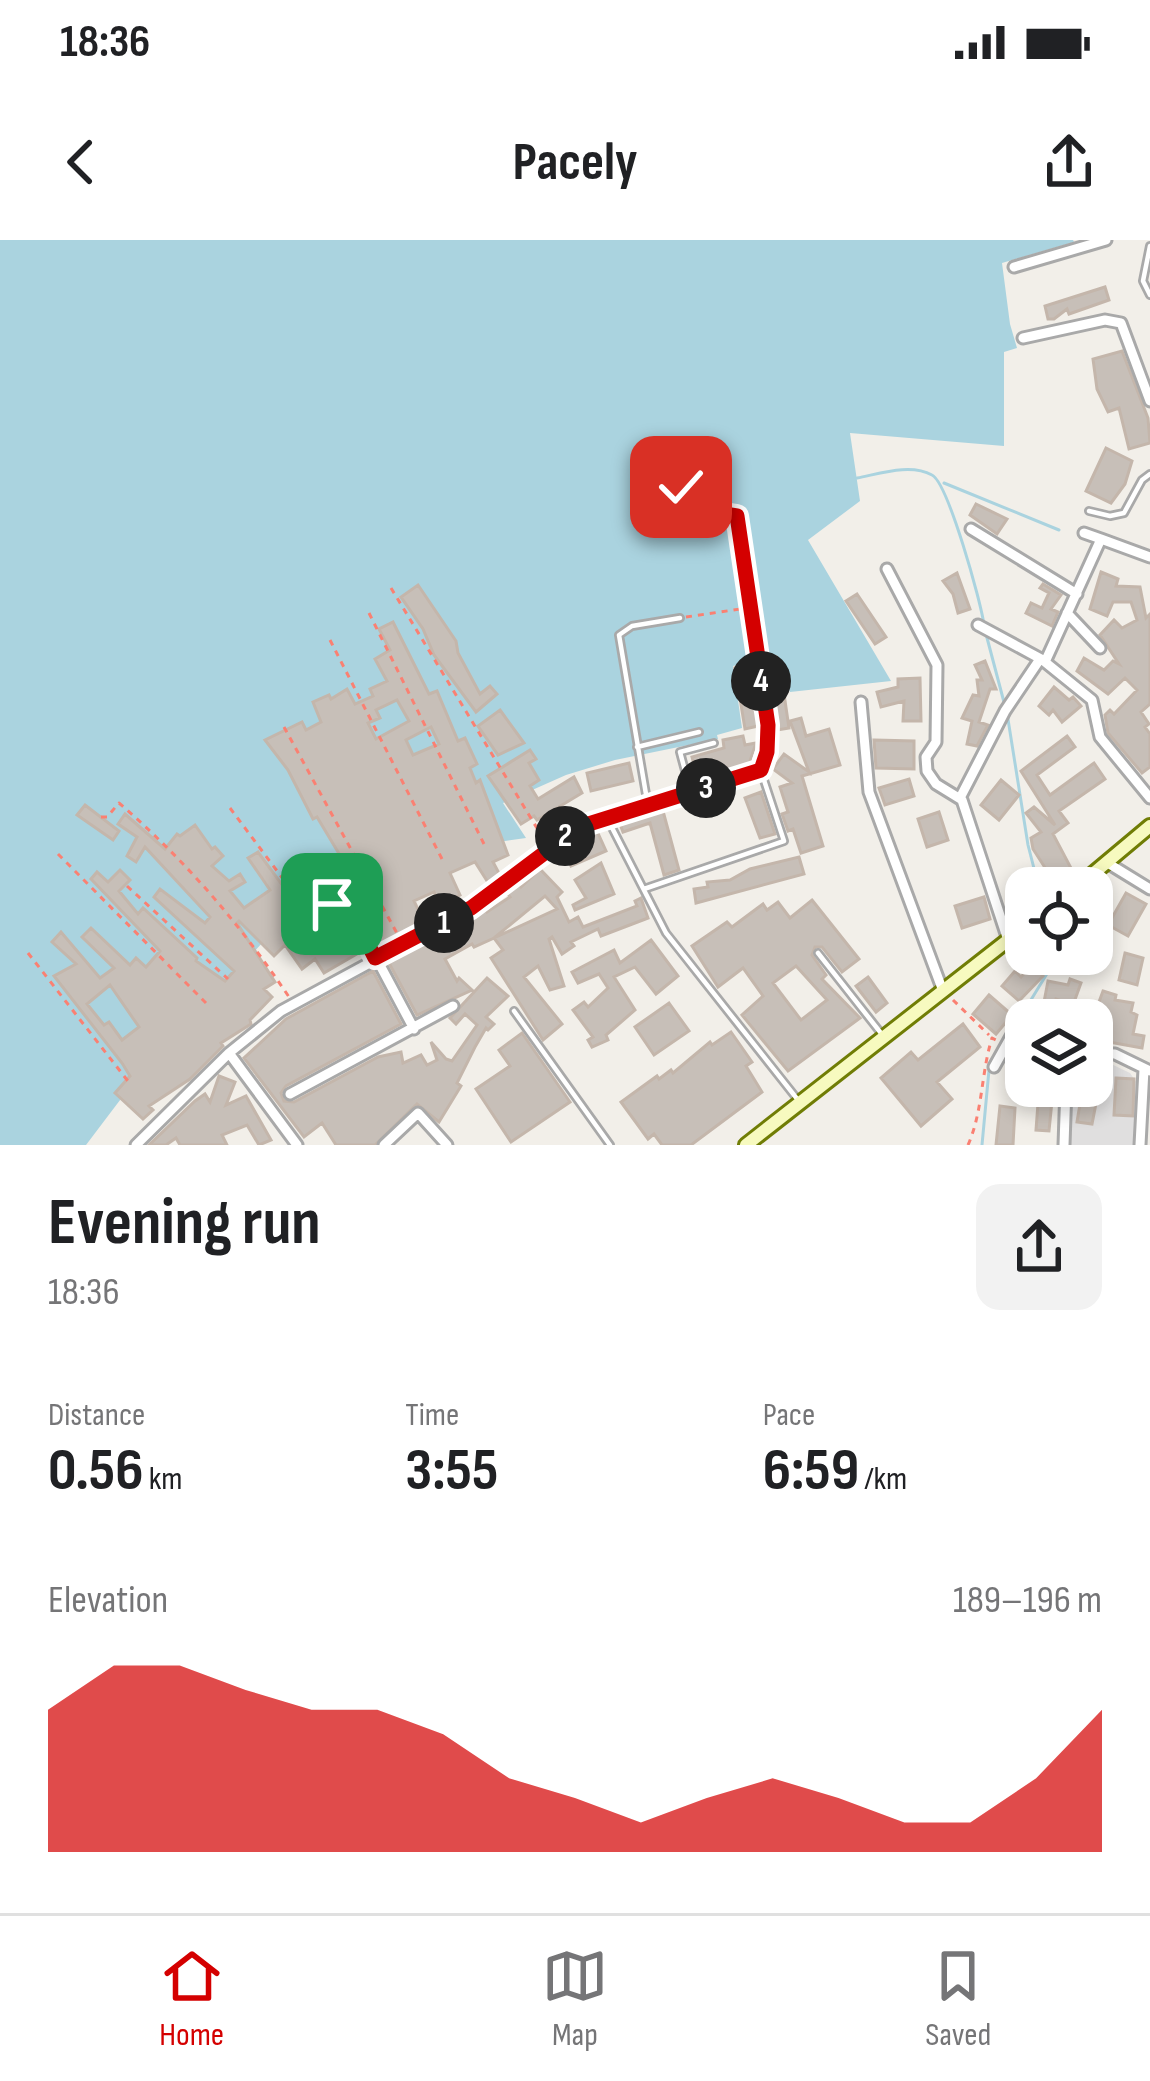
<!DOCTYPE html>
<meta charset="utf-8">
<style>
:root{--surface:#fff;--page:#f2f2f2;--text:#202124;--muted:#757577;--line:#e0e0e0;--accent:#d40000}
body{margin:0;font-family:"Sofia Sans Condensed",sans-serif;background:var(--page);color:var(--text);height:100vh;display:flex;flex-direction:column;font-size:45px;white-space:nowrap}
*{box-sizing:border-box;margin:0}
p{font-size:39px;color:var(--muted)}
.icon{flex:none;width:66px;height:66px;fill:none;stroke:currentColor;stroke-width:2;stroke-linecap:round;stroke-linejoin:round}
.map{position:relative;height:905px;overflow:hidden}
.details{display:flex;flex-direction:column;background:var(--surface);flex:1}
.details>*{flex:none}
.fabs{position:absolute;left:1005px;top:627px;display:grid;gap:24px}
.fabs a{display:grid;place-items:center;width:108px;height:108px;border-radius:24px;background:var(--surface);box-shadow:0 6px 18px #0003;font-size:60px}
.pin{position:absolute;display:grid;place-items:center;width:102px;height:102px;color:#fff;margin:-51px;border-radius:24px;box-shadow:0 6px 18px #0006}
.km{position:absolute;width:60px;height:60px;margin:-30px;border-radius:50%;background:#222;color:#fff;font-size:33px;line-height:60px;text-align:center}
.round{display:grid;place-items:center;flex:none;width:126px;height:126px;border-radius:24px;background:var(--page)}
.headline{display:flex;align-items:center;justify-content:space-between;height:204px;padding:0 48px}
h1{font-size:66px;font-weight:700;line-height:90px}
.figures{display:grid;grid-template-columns:repeat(3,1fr);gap:18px;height:204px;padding:12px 48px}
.figures div{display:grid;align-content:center}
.figures b{font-size:60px;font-weight:700}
.figures small{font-size:33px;font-weight:400}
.figures p{font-size:33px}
.chart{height:336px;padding:24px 48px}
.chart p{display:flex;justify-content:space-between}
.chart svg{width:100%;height:216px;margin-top:12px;fill:var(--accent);opacity:.7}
.status{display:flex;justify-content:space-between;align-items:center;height:84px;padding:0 60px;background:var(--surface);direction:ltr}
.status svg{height:33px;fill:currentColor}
header{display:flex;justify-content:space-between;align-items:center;height:156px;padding:0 48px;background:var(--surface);font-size:54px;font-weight:700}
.dock{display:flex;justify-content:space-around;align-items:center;height:168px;border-top:3px solid var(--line);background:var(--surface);font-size:33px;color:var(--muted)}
.dock a{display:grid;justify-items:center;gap:6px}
.dock .current{color:var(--accent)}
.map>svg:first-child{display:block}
.residential{fill:#e0dfdf}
.water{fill:#aad3df}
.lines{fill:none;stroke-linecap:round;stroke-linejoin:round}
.stream{stroke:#aad3df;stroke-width:3}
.building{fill:#c7bfb8;stroke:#c4b6ab;stroke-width:3;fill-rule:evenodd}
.service-casing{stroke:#a9a9a9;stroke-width:10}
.minor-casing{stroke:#a9a9a9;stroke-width:15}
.secondary-casing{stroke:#707d05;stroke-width:18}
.path{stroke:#fa8072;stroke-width:3;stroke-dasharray:6 6;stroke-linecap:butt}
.service{stroke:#fff;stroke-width:4.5}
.minor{stroke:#fff;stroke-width:9}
.secondary{stroke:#f7fabf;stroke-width:12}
.route-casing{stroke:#fff;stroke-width:24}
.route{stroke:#d40000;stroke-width:15}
</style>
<div class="status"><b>18:36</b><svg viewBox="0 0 49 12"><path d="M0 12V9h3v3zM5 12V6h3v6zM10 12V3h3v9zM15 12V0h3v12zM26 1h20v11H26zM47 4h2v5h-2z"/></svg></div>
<header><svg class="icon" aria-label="back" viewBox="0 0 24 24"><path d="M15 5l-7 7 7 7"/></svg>Pacely<svg class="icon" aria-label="share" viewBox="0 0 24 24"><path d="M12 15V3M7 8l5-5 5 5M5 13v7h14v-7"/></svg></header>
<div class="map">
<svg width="1150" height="905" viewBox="0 0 1150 905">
<rect width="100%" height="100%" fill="#f2efe9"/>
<path class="residential" d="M1106 817 1109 823 1130 833 1139 846 1137 905H1069L1071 846H1092V820Z"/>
<path class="water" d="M0 0H1073L1074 2 1002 23 1010 84 1017 108 1004 112V206L850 193 860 261 808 300 891 441 790 452 777 415 733 426 742 488 717 495 718 499 615 520 566 535 503 563 526 598 484 604 360 671 329 617 293 645 298 659 259 687 265 700 142 831 86 905H0Z"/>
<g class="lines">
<path class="stream" d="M857 238C879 234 910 223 932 235 948 243 981 362 984 385
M944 243 1059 290
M986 394 1005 466
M1007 473 1028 605 1039 648
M1015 786 1059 714
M993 821 1003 803
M982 905 989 830"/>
</g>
<path class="building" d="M1105 47 1109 60 1069 74 1067 69 1054 79H1048L1045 66Z
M1122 111 1148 178 1150 203 1129 209 1119 168 1108 172 1097 149 1093 119Z
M1106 208 1132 221 1125 244 1111 263 1086 251Z
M976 264 1007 279 997 294 970 275Z
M1101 332 1118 339 1116 346 1140 347 1146 378 1150 374V464L1141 472 1149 484 1145 487 1150 494V527L1142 533 1108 493 1105 475 1110 470 1114 474 1137 450 1125 438 1108 454 1077 431 1084 418 1104 430 1113 421 1119 424 1100 395 1114 380 1122 388 1137 380 1131 362H1113L1107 376 1090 369Z
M957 333 970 369 958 373 953 354 943 341Z
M1043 344 1061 355 1051 369 1058 372 1052 386 1026 373 1031 363 1042 368 1049 353 1040 348Z
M418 345 456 401 458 413 480 454 490 446 497 454 476 472 434 415 423 389 401 357Z
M857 354 886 397 875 404 846 361Z
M393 382 429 454 437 451 458 501 465 498 477 524 470 528 476 543 480 540 508 615 493 622 500 635 489 644 475 622 450 633 460 655 440 665 434 652 414 661 424 682 380 706 364 676 350 666 326 626 341 617 317 577 313 579 288 530 265 500 302 482 306 490 321 482 313 462 329 455 331 459 347 449 355 464 373 456 370 449 387 441 375 419 390 410 379 389ZM397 460 409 481 376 499 368 483 380 478 376 470ZM431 487 439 504 413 515 406 500Z
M985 421 996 449H990L979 482 988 485 977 506 967 504 972 481 962 478 973 455 979 456 977 440H982L975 425Z
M748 425 758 486 745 489 735 428Z
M920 438 921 481H903L904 461 881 467 877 452 898 447V439Z
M783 447 789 488 777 490 771 449Z
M1054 447 1069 460 1073 457 1081 466 1062 482 1053 470 1049 475 1039 466Z
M500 470 524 503 498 515 478 486Z
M801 478 806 496 829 489 840 525 802 536 823 606 801 613 793 589 788 591 782 574 788 572 780 547 792 543 773 529 784 514 809 532 790 481Z
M743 496 745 505 756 503 749 524 698 539 692 517 724 508 723 500Z
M1067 496 1075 507 1037 535 1050 555 1094 523 1105 539 1059 571 1068 583 1053 594 1073 632 1059 640H1053L1033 609 1031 598 1041 592 1026 573 1034 567 1055 585 1021 531Z
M874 500 914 501V529L876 528Z
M530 510 536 519 529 523 539 540 530 546 538 559 574 537 582 553 537 580 534 576 521 584 488 536Z
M629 523 633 541 591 551 587 533Z
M909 539 914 556 885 565 879 548Z
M1001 540 1019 555 999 580 981 565Z
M761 552 775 594 760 598 745 558Z
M85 565 119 591 113 600 77 575Z
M663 571 679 630 664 635 650 583 623 592 620 584Z
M939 572 948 600 927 607 918 579Z
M125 574 165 609 177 594 180 596 195 585 212 609 215 607 223 616 212 626 229 641 240 634 245 642 230 651 244 668 270 650 248 618 258 612 314 688 311 690 319 703 349 687 362 711 324 733 315 719 302 729 285 705 274 716 239 681 237 683 275 742 264 749 272 757 250 780 251 784 221 803 223 806 190 839 149 866 153 870 143 879 115 853 130 836 122 823 54 736 76 724 52 702 61 692 100 738 114 728 82 697 91 688 130 725 136 718 146 727 160 711 91 639 97 632 108 642 120 630 130 640 119 651 138 674 143 668 197 718 196 721 222 739 225 741 234 731 154 657 160 649 205 683 210 677 145 607 136 622 127 616 137 597 118 584ZM110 745 139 787 122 800 109 782 104 785 87 764Z
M597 591 606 611 571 626 564 609Z
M799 617 804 634 696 663 694 649 708 647 707 642 730 640 750 629Z
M601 623 614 654 575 670 573 665 586 658 575 640Z
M540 629 562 652 557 657 569 682 578 677 583 687 637 666 635 661 641 658 648 678 601 696 598 689 571 702 574 706 562 714 552 697 549 699 564 746 550 750 538 726 524 737 562 784 543 800 491 718 503 710 494 698 557 669 545 656 494 698 474 707 472 704 445 719 457 741 459 738 472 750 417 775 389 723 485 669 487 672 510 657 507 653 519 644 521 647Z
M1126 653 1146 664 1128 696 1108 685Z
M984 657 990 679 962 688 955 666Z
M812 660 859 719 842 732 822 707H815L812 715 826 735 822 739 860 778 788 831 742 775 763 756 743 728 718 747 692 706 727 682 732 687 763 664 767 670 778 662 790 678ZM796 726 827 760 801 780 773 743Z
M651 700 678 736 656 754 635 727 614 737 635 770 606 795 608 800 592 807 588 800 593 797 573 770 584 762 588 767 608 748 599 734 578 743 572 732 614 710 620 723Z
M1125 713 1143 718 1137 745 1119 740Z
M1032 725 1043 736 1019 761 1002 746 1015 731 1021 737Z
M373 731 401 784 286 846 281 853 284 861 294 862 378 817 401 812 403 823 421 815 427 825 437 820 431 802 446 819 452 821 477 785 465 774 456 784 450 778 487 738 508 756 486 777 494 784 488 790 486 788 475 807 457 843 461 846 439 882 417 864 375 905H336L322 883 304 897 244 818 286 779Z
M868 737 887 763 876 772 856 746Z
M1070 739 1081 743 1073 765 1056 759 1055 764 1044 762 1048 741 1068 745Z
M1103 751 1116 755 1115 760 1133 763 1131 772 1137 775 1133 794 1144 796 1142 808 1109 802 1110 787 1092 781Z
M989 755 1012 775 996 794 973 774Z
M669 763 689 791 654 815 635 787Z
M963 784 980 807 937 842 952 859 921 886 881 838 911 812 918 820Z
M731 792 752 822 746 826 762 852 691 905H662L654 894 648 899 621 862 657 836 659 839 671 830 673 833 710 802 712 805Z
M522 793 570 862 511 902 476 849 510 826 499 810Z
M219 836 235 842 226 865 246 856 271 900 259 905 247 885 222 895 227 905H180L176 898 166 905H149L195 861 205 854 210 862Z
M1116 838 1134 839 1133 876 1114 875Z
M1083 846 1099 848 1092 884 1077 882Z
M1039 850 1053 851 1049 891 1036 890Z
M1000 866 1015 868 1013 905H996Z"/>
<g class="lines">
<g class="service-casing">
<path id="service" d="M1150 6 1143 41 1150 55
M1089 271 1110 276 1124 273 1142 240 1150 234
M637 507 699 492
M691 553 680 512 714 503
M648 566 619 395 632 386 680 378
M607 578 666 693 798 860
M644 649 784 601 761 531
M818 713 884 797
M514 771 610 905"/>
</g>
<g class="minor-casing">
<path id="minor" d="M1014 27 1106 0
M1023 98 1105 80 1121 83 1150 161
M971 289 1077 354
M1084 293 1101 299
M1150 317 1101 299 1045 422 1092 460 1100 497 1150 558
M887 329 937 425 936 502 926 517 927 531 936 544 962 560 1008 700
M1067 373 1100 408
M978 385 1041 419
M861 462 869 552 943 751
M960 558 1005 471 1040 419
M1106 622 1150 649
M317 671 329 663 356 680 414 789
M1092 813 1115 814 1150 831
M994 827 1013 793 1026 781
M290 854 453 766
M136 905 229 813
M297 905 229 813 281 771 471 668 579 587 757 533 769 500 757 420
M384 905 418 873 447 905
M1064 905 1066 846
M1140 905 1144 829"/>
</g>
<g class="secondary-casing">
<path id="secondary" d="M1076 648 1150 586
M746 905 1026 686"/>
</g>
<path class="path" d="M681 247 701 270 752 279
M737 276 756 411
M391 348 546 603
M369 373 484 604
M686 377 747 368
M330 400 443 621
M284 487 398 695
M230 568 298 659
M101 577H107L119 563C186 621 240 684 289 757
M58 614 206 763
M127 646 228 739
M28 713 131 845
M953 760 989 795
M968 905C983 871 981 833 992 798L998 801"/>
<use href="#service" class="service"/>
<use href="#minor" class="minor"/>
<use href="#secondary" class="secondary"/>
</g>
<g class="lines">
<g class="route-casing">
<path id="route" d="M332 664 356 680 375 718 471 668 579 587 761 530 767 512 768 485 737 276 700 270 681 247"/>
</g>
<use href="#route" class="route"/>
</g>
</svg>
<div class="fabs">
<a><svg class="icon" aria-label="locate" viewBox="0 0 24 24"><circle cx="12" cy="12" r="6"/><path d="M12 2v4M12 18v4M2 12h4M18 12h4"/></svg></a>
<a><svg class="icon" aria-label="layers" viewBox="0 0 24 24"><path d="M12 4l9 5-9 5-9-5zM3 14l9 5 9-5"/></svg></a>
</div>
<div class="pin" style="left:332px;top:664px;background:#1e9e55"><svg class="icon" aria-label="arrive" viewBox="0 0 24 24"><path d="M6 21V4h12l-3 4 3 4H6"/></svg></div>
<div class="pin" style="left:681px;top:247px;background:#d93025"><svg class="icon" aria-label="check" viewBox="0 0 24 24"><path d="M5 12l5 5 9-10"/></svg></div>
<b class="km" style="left:444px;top:683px">1</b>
<b class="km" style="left:565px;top:596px">2</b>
<b class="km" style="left:706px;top:548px">3</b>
<b class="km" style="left:761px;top:441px">4</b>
</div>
<section class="details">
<div class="headline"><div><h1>Evening run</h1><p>18:36</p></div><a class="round"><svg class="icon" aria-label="share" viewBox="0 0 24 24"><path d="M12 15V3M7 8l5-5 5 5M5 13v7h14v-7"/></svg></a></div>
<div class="figures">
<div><p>Distance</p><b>0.56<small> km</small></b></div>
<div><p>Time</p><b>3:55</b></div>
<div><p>Pace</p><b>6:59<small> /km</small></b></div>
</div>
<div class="chart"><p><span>Elevation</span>189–196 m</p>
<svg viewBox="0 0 160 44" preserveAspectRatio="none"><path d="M0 44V15L10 6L20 6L30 11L40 15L50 15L60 20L70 29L80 33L90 38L100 33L110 29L120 33L130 38L140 38L150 29L160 15V44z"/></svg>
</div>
</section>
<nav class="dock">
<a class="current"><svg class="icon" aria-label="home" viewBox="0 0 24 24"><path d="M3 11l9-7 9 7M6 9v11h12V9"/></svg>Home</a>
<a><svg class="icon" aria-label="map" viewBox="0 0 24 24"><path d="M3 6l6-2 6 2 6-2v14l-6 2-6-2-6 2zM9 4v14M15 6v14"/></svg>Map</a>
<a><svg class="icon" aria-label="saved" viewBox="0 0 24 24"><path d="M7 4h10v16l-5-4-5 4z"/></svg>Saved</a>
</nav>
